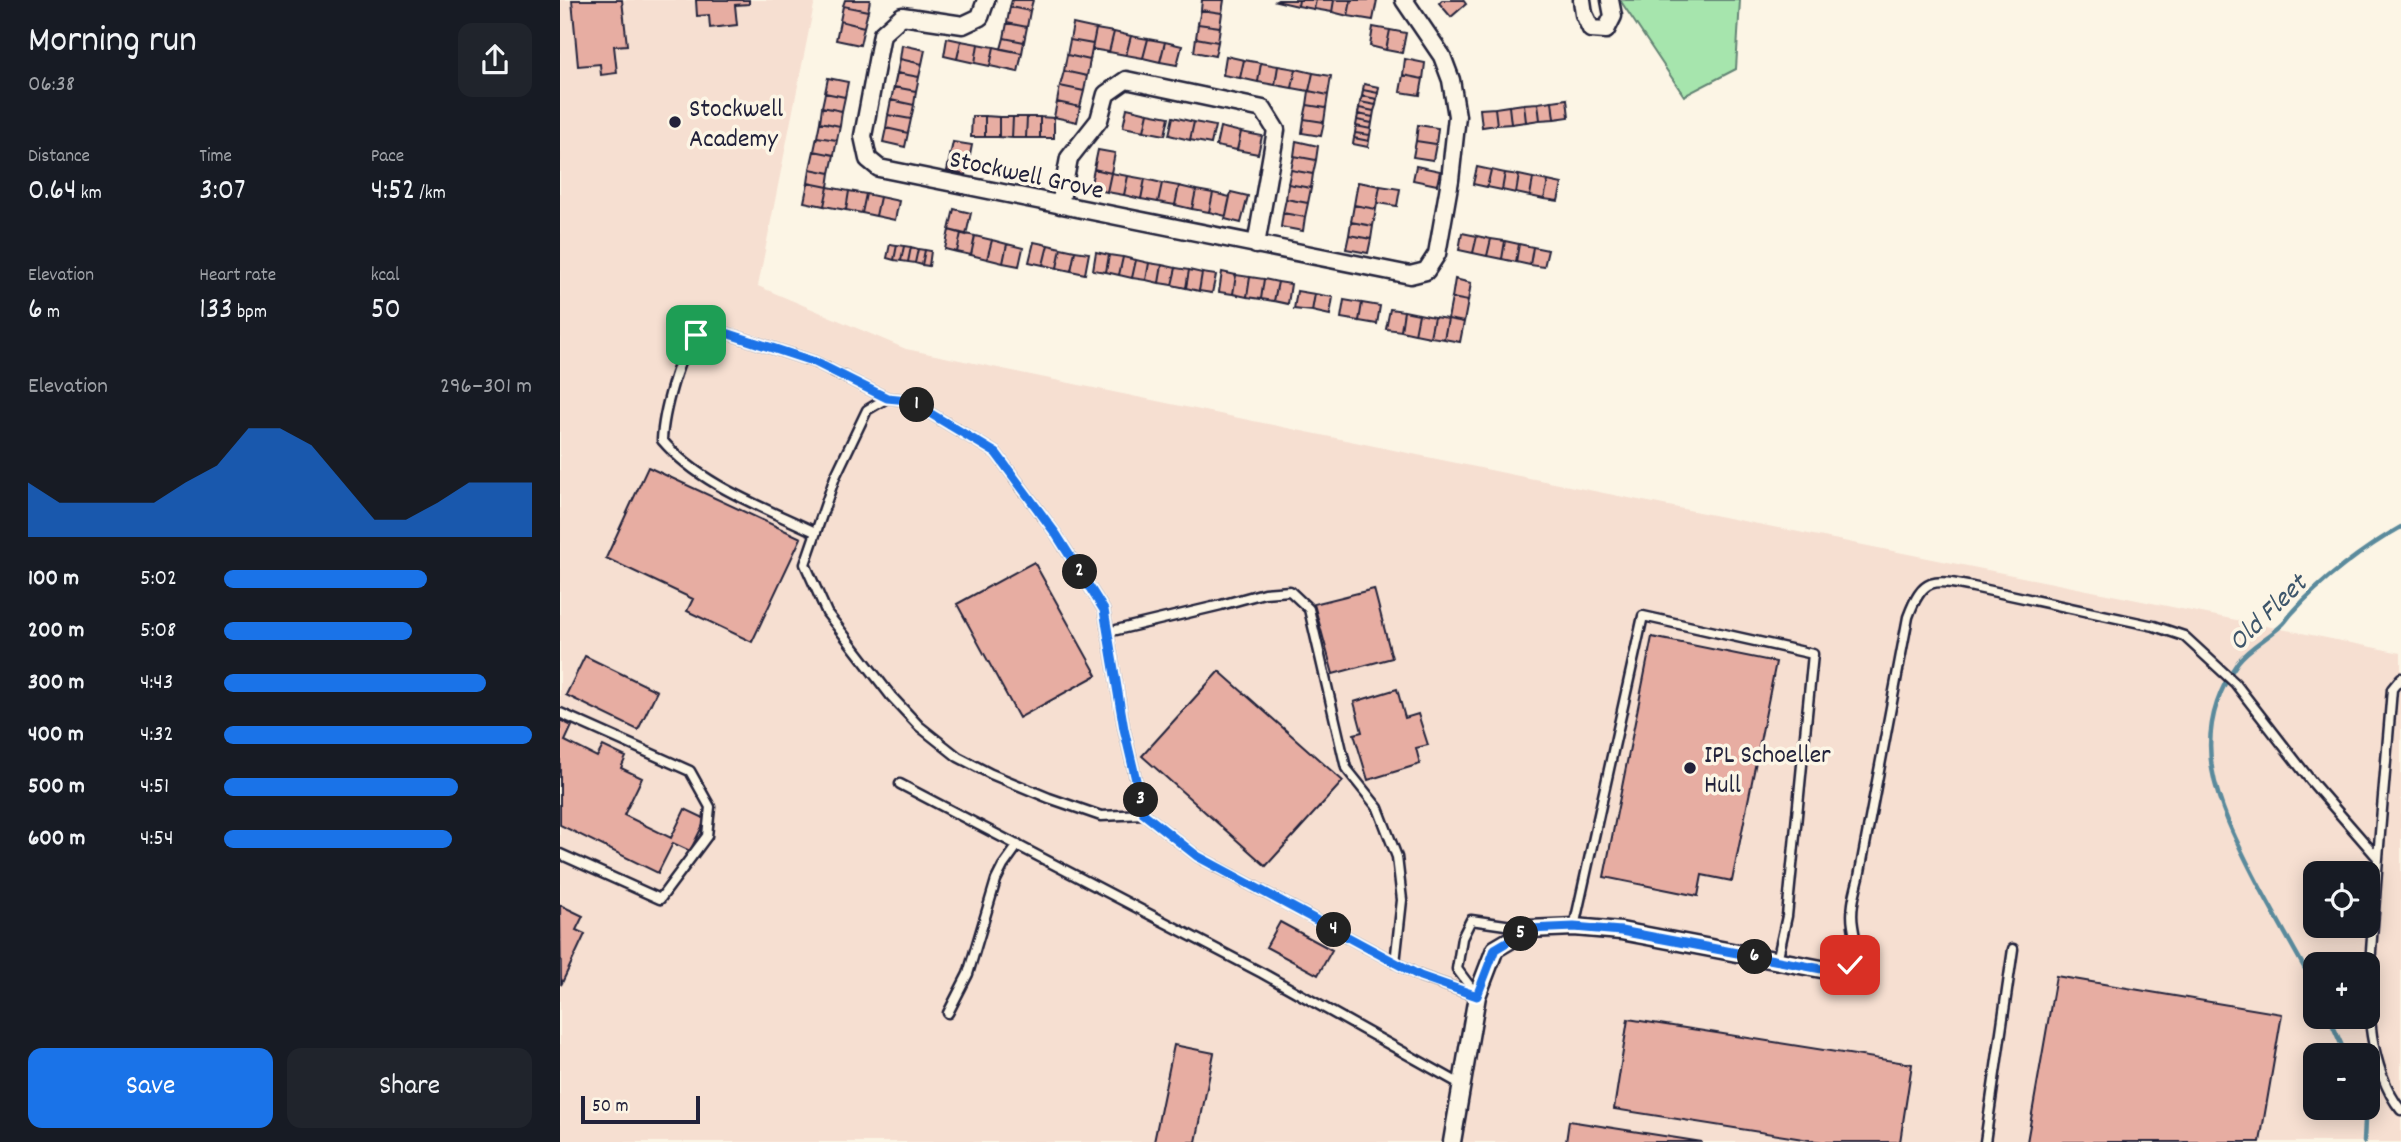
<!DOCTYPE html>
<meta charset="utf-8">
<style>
:root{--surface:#171b24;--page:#20242c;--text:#f1f3f6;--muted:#9ea1a6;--accent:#1a73e8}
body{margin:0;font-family:Dekko,sans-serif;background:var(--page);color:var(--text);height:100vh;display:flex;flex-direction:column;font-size:26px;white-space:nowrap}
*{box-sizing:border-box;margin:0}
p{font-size:23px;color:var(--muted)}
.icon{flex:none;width:38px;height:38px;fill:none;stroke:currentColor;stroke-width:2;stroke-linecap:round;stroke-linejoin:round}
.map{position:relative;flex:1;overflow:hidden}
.sheet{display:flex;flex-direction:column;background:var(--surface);width:560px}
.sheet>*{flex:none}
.controls{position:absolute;left:1743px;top:861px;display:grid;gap:14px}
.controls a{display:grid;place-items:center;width:77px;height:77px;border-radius:14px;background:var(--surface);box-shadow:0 4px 18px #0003;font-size:35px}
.scale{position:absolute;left:21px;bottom:18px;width:119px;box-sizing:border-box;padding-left:7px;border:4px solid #22223b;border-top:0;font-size:19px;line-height:24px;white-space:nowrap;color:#22223b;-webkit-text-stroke:5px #fcf5e5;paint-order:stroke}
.pin{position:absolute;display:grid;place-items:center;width:60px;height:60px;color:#fff;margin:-30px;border-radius:14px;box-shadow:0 4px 10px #0006}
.km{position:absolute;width:35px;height:35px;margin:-18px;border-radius:50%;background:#222;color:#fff;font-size:19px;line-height:35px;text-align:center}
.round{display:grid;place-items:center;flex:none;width:74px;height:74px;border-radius:14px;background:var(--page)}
.overview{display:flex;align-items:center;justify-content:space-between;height:119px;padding:0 28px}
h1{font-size:38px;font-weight:600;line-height:52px}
.stats{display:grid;grid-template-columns:repeat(3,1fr);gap:10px;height:119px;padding:7px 28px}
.stats div{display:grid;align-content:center}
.stats b{font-size:30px;font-weight:600}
.stats small{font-size:19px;font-weight:400}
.stats p{font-size:19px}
.chart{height:196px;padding:14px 28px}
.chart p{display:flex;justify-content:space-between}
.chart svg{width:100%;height:126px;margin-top:7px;fill:var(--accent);opacity:.7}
.primary-button{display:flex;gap:14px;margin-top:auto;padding:14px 28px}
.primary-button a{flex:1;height:80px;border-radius:14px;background:var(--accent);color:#fff;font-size:28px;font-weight:600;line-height:80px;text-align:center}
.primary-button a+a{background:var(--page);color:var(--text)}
ul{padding:0 28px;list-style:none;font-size:23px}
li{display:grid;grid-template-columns:112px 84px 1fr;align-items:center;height:52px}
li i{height:18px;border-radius:9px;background:var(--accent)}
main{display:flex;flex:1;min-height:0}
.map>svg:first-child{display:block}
.built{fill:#f6dfd1;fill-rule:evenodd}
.green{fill:#a6e5ad;stroke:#648474;stroke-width:2}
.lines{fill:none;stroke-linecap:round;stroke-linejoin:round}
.stream{stroke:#5a8a9c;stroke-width:4.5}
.building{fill:#e7ada2;stroke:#22223b;stroke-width:2}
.service-casing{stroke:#22223b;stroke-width:13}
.minor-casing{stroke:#22223b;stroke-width:21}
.service{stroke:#fcf5e5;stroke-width:8}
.minor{stroke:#fcf5e5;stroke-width:16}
.route-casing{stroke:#fff;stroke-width:14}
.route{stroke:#1a73e8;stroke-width:9}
.poi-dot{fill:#22223b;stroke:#fcf5e5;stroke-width:2.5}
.labels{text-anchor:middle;stroke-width:7;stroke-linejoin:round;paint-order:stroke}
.poi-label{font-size:26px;fill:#22223b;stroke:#fcf5e5;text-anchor:start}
.street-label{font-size:26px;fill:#22223b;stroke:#fcf5e5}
.water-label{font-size:28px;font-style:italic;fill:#3e566b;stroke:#fcf5e5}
</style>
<main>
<section class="sheet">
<div class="overview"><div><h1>Morning run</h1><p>06:38</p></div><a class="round"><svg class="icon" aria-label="share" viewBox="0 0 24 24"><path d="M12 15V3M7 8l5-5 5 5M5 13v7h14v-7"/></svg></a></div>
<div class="stats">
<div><p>Distance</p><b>0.64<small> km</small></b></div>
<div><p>Time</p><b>3:07</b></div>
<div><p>Pace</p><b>4:52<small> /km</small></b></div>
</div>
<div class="stats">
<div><p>Elevation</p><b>6<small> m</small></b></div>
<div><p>Heart rate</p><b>133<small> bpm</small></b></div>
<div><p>kcal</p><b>50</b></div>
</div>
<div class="chart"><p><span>Elevation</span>296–301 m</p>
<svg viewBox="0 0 160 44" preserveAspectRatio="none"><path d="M0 44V25L10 32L20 32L30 32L40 32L50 25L60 19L70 6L80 6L90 12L100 25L110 38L120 38L130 32L140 25L150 25L160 25V44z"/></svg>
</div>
<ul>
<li><b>100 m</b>5:02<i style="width:66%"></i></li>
<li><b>200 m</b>5:08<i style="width:61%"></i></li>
<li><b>300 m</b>4:43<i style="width:85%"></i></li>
<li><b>400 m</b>4:32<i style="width:100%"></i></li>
<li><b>500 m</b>4:51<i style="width:76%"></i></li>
<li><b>600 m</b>4:54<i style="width:74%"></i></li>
</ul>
<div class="primary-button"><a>Save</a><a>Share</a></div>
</section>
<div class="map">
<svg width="1841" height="1142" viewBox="0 0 1841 1142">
<rect width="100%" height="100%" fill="#fcf5e5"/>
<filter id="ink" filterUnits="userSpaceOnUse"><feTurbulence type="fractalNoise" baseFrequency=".0143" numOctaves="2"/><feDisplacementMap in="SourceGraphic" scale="14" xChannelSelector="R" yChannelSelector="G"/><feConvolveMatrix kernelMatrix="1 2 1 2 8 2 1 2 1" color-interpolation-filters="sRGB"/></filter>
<g filter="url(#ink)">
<path class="built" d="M0 0H255L198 286 346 349 959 476 1841 653V1142H0ZM1755 873H1808V926H1755ZM1755 964H1808V1017H1755ZM1755 1055H1808V1108H1755Z"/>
<path class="green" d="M1060 0H1180L1176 69 1124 96Z"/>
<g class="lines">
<path class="stream" d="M1755 987C1735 950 1713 913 1694 876 1657 803 1625 737 1678 662 1689 647 1710 637 1723 624 1727 620 1729 616 1733 612 1760 581 1805 547 1841 527
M1769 1017 1786 1055
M1802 1108 1805 1120 1804 1142"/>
</g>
<path class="building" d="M12 0H62L67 45 54 46 57 73 41 75 40 64 18 66Z
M136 0H189V4L175 5 177 25 150 28 149 15 137 16Z
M285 0H310L308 11 283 6Z
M452 0H473L470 11 450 7Z
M642 0H664L662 13 641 10Z
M718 0H739L738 6 716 1Z
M739 0H756L754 9 738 6Z
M756 0H774L772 12 754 9Z
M774 0H791L788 16 772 12Z
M791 0H817L813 20 788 16Z
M882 0H903L906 4 891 17 879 3Z
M283 6 308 11 304 27 280 21Z
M450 7 470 11 467 27 447 23Z
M641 10 662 13 660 27 638 24Z
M280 21 304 27 300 45 276 40Z
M447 23 467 27 464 42 444 38Z
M513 24 536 29 533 44 510 40Z
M638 24 660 27 658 42 636 38Z
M813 27 830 30 826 50 810 46Z
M536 29 554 32 549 52 532 49Z
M830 30 846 33 842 53 826 50Z
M554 32 571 36 566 55 549 52Z
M571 36 588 39 583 58 566 55Z
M387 38 401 41 397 59 384 56Z
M444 38 464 42 462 53 441 49Z
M636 38 658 42 655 56 634 52Z
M588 39 605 42 600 62 583 58Z
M510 40 533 44 530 60 507 55Z
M401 41 418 44 415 63 397 59Z
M605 42 622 46 617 65 600 62Z
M418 44 434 47 430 66 415 63Z
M342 45 365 50 362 64 340 59Z
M434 47 462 53 458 72 430 66Z
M507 55 530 60 527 76 504 71Z
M666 56 684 60 680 78 663 75Z
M340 59 362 64 359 77 337 73Z
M845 59 865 63 863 79 843 75Z
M684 60 701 63 698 82 680 78Z
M701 63 718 66 715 85 698 82Z
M718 66 736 69 732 88 715 85Z
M736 69 753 73 749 91 732 88Z
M504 71 527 76 524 91 500 86Z
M337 73 359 77 356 91 334 87Z
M753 73 771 76 768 95 749 91Z
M843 75 863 79 860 95 840 92Z
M268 78 288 82 285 97 265 93Z
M804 84 819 87 818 93 803 90Z
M500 86 524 91 520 107 497 102Z
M334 87 356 91 354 105 331 100Z
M803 90 818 93 817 99 802 96Z
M749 91 768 95 766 108 747 105Z
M265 93 285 97 282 111 262 107Z
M802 96 817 99 816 105 800 102Z
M1007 99 1009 117 994 119 992 101Z
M331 100 354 105 351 119 328 115Z
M992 101 994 119 980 120 978 103Z
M497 102 520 107 517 122 494 117Z
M800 102 816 105 814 111 799 108Z
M978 103 980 120 966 122 964 104Z
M964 104 966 122 951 124 949 106Z
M747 105 766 108 764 122 744 119Z
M949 106 951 124 937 125 935 108Z
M262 107 282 111 280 126 260 122Z
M567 108 588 113 584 131 563 127Z
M799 108 814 111 813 117 798 114Z
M935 108 937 125 922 127 920 109Z
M588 113 609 117 605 135 584 131Z
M798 114 813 117 812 123 797 120Z
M328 115 351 119 348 133 326 128Z
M412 116H425V137H411Z
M425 116 439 117V137H425Z
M439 117H453L452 138 439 137Z
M453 117H467L466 138H452Z
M467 117H480V138H466Z
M480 117 494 118V138H480Z
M613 117 634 122 630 140 609 135Z
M744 119 764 122 761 136 742 133Z
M797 120 812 123 811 129 796 126Z
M260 122 280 126 277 140 257 137Z
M634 122 655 126 651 144 630 140Z
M858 125 878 128 876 144 856 141Z
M796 126 811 129 810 135 795 133Z
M660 127 681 132 677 150 656 146Z
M326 128 348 133 345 147 323 142Z
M681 132 702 136 698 154 677 150Z
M795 133 810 135 809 141 794 138Z
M257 137 277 140 274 155 254 151Z
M794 138 809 141 808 147 793 144Z
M736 141 758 146 756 160 734 156Z
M856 141 876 144 873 160 853 157Z
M393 142 412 145 409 160 390 156Z
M538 150 555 153 551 173 534 169Z
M254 151 274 155 270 173 250 169Z
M390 156 409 160 406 175 387 171Z
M734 156 756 160 753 174 731 170Z
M856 166 880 171 877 185 853 180Z
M917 167 931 170 927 187 913 184Z
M250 169 270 173 268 187 248 183Z
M534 169 551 173 547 192 530 188Z
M731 170 753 174 751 188 728 184Z
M931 170 945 173 942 190 927 187Z
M551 173 568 176 564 195 547 192Z
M945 173 959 175 956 193 942 190Z
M959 175 973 178 970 196 956 193Z
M568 176 585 179 581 199 564 195Z
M973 178 988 181 984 199 970 196Z
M585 179 602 183 598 202 581 199Z
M988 181 1002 184 998 201 984 199Z
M798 182 820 186 816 209 794 205Z
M248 183 268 187 264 206 244 202Z
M602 183 619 186 615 205 598 202Z
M728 184 751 188 748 203 726 199Z
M619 186 636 190 632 209 615 205Z
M820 186 840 189 837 206 817 203Z
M268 187 289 191 286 210 264 206Z
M636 190 653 193 649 212 632 209Z
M289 191 306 194 302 213 286 210Z
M671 192 688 196 681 223 665 219Z
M653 193 670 197 666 216 649 212Z
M306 194 320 197 316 216 302 213Z
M320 197 339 201 335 220 316 216Z
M726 199 748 203 745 217 723 213Z
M794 205 816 209 813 226 791 222Z
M394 209 411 213 406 235 389 230Z
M723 213 745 217 743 231 721 227Z
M791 222 813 226 811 239 789 235Z
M389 230 401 233 397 252 385 249Z
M401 233 415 236 411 255 397 252Z
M902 233 917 236 913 253 899 250Z
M789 235 811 239 808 253 786 249Z
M415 236 432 240 427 259 411 255Z
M917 236 931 239 927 256 913 253Z
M931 239 945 241 942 259 927 256Z
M432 240 447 244 443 263 427 259Z
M945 241 959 244 956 262 942 259Z
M474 242 488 245 483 265 469 262Z
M330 244 337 245 334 260 327 258Z
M447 244 463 248 459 266 443 263Z
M959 244 973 247 970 265 956 262Z
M337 245 344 246 341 261 334 260Z
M488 245 501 248 497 268 483 265Z
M344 246 351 247 348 262 341 261Z
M351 247 358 249 355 263 348 262Z
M973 247 988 250 984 267 970 265Z
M501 248 515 251 511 271 497 268Z
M358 249 365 250 362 265 355 263Z
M365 250 371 251 369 266 362 265Z
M515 251 529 253 525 274 511 271Z
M536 252 549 255 546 272 533 270Z
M549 255 563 257 559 275 546 272Z
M563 257 576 260 572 278 559 275Z
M576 260 589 263 586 280 572 278Z
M589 263 602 265 599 283 586 280Z
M602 265 616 268 612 285 599 283Z
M616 268 629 270 626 288 612 285Z
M629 270 642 273 639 291 626 288Z
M662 272 676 275 673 294 659 292Z
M642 273 656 275 652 293 639 291Z
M676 275 690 277 687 297 673 294Z
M690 277 704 279 701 299 687 297Z
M704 279 718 282 714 301 701 299Z
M895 279 911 283 908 301 892 298Z
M718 282 731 284 728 304 714 301Z
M737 291 755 294 752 311 734 309Z
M755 294 773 297 770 315 752 311Z
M892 298 908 301 904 322 888 319Z
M784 300 802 303 799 321 781 318Z
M802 303 820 306 817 324 799 321Z
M830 309 844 311 841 331 826 329Z
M844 311 859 314 855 334 841 331Z
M859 314 874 317 870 337 855 334Z
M874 317 888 319 884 339 870 337Z
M888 319 904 322 900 342 884 339Z
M88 467 241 538 192 642 127 611 133 599 46 558Z
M474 562 537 675 459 718 397 604Z
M814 589 832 658 773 674 754 604Z
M1092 637 1216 662 1172 881 1142 875 1138 896 1044 877Z
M25 656 97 691 78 730 6 695Z
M659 671 783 781 706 866 582 756Z
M837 689 845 718 858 714 868 745 856 748 860 764 808 780 794 734 802 732 794 702Z
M0 720 12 726 5 741 37 757 43 746 66 757 61 768 82 778 64 815 111 838 125 809 146 819 130 851 113 843 98 873 0 825Z
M0 905 23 916 16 930 25 934 1 985Z
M720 922 772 950 758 975 706 947Z
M1496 976 1722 1014 1700 1142H1467Z
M1068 1019 1352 1064 1340 1142H1262L1054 1109Z
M614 1045 654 1053 636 1142H594Z
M1009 1121 1142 1142H1006Z"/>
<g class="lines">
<g class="service-casing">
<path id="service" d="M255 532C203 507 140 485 102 440 103 416 118 352 136 335 139 332 147 330 151 328L255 362 327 398
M548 632 661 605 704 593 730 591 749 609 786 768 818 808 837 857 842 900 835 963
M1841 678 1832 689C1826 764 1819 838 1814 913 1811 951 1806 998 1812 1036 1816 1060 1825 1091 1841 1110
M0 713 130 771 150 807 147 836 100 899 0 854
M340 784 702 973 902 1085
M584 814 541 816 489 798 431 774 398 757 359 726 331 696 267 613 245 564 275 477 307 410 327 398 348 400 436 453 496 534 544 610 564 729 584 814 637 856 860 976 917 996
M1014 927 1083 616 1253 654 1227 916 1217 961
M1272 971C1306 959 1297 954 1293 926 1290 909 1295 893 1299 877L1348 617C1363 576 1374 579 1413 587L1594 626 1624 636 1675 683 1751 781 1817 857
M917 996 897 969 902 938 911 920 966 928
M388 1013 408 974 436 880 443 866 458 845
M1425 1142 1453 949"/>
</g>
<g class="minor-casing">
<path id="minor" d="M426 0 420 17 403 25 342 16 322 34 303 136 308 159 319 168 850 275 866 271 877 254 890 180 897 116 891 80 882 56 844 0
M1022 0 1024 14 1031 29 1046 30 1053 16 1050 0
M500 205 509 158 539 120 546 94 566 80 703 109 716 130 696 245
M892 1142 917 996 935 949 969 929 1014 927 1061 931 1272 971"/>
</g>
<use href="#service" class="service"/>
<use href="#minor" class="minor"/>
</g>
</g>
<g class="lines" filter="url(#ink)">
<g class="route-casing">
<path id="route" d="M136 335 151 328 255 362 327 398 348 400 436 453 496 534 544 610 564 729 584 814 637 856 860 976 917 996 935 949 969 929 1014 927 1061 931 1272 971 1290 965"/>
</g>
<use href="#route" class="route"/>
</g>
<g class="poi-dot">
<circle cx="115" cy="122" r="7"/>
<circle cx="1130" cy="768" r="7"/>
</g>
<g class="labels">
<g class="poi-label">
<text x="129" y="116">Stockwell<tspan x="129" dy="30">Academy</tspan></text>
<text x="1144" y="762">IPL Schoeller<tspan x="1144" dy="30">Hull</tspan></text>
</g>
<g class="street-label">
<text transform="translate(467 173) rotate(12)" y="9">Stockwell Grove</text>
</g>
<g class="water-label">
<text transform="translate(1706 611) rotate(-44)" y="10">Old Fleet</text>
</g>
</g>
</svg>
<div class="controls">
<a><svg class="icon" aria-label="locate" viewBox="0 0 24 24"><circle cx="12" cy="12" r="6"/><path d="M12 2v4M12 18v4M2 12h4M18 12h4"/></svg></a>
<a>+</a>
<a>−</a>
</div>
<div class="scale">50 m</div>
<div class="pin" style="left:136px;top:335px;background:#1e9e55"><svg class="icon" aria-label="arrive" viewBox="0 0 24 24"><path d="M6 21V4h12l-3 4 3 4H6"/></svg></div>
<div class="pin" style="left:1290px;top:965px;background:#d93025"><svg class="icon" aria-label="check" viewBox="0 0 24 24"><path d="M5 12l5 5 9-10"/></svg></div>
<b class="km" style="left:357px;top:405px">1</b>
<b class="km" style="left:520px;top:572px">2</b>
<b class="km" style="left:581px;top:800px">3</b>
<b class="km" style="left:774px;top:930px">4</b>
<b class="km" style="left:961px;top:934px">5</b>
<b class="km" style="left:1195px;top:957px">6</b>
</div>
</main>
